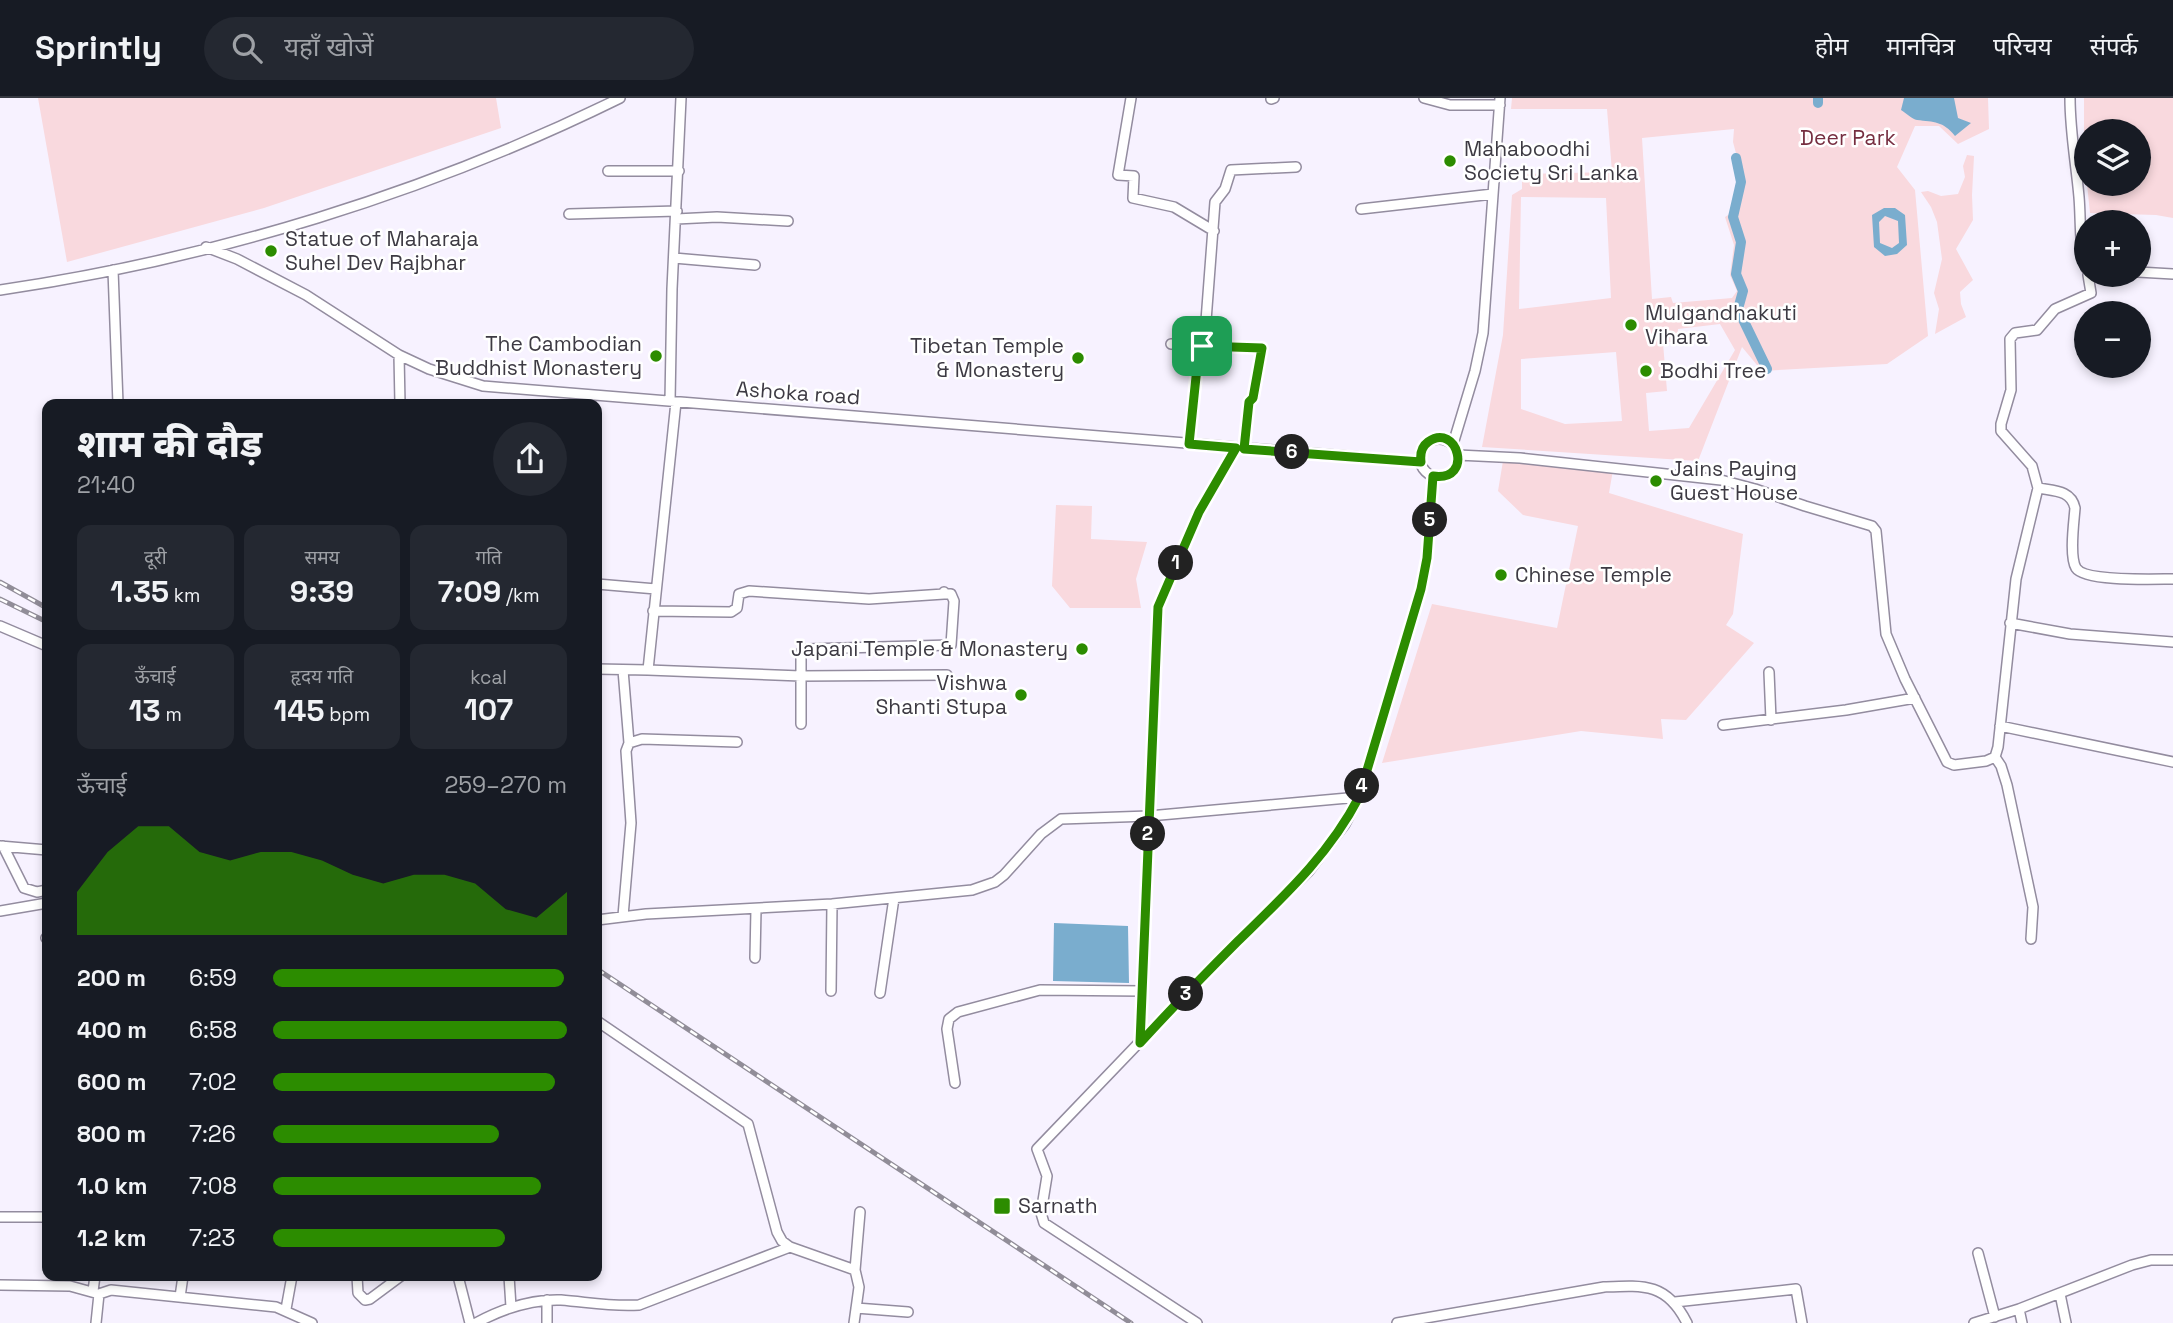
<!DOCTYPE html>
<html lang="hi">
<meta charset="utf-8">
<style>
:root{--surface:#171b24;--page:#242831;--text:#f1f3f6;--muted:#9ea1a6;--line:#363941;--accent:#2c8c00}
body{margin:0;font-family:"Space Grotesk","Noto Sans Devanagari",sans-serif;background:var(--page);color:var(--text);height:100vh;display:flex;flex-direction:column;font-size:26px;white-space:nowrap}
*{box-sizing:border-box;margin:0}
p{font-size:23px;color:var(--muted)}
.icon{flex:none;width:38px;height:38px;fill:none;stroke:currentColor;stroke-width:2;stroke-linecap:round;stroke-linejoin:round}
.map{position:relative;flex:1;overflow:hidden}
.side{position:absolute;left:42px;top:301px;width:560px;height:882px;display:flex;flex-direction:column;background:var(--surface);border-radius:14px;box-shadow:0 4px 10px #0003}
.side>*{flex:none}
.controls{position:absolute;left:2074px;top:21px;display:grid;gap:14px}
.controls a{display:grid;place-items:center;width:77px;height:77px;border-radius:50%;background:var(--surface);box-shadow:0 4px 10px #0003;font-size:35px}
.pin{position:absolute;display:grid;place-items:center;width:60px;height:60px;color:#fff;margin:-30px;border-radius:14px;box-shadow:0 4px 10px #0006}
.km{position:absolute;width:35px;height:35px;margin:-18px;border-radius:50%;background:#222;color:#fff;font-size:19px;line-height:35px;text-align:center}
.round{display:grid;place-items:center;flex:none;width:74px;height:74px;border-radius:37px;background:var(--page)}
.summary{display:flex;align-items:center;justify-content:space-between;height:119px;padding:0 35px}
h1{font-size:38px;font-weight:800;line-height:52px}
.figures{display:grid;grid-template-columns:repeat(3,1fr);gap:10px;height:119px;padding:7px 35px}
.figures div{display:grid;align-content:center;border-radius:14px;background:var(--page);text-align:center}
.figures b{font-size:30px;font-weight:800}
.figures small{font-size:19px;font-weight:400}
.figures p{font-size:19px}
.chart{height:196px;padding:14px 35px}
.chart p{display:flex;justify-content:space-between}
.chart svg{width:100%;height:126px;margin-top:7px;fill:var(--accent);opacity:.7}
ul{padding:0 35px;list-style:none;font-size:23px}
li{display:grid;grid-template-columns:112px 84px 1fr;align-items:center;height:52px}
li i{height:18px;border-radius:9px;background:var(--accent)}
header{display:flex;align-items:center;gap:42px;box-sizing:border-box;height:98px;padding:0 35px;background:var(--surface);border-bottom:2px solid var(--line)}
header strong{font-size:33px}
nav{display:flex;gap:38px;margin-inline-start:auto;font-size:24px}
.search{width:490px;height:63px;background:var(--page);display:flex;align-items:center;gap:18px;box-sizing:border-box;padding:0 24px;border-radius:38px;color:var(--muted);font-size:26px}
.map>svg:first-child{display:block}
.green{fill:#f9d9de;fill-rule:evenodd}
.water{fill:#7aadce;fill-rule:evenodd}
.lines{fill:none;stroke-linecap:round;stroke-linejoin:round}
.canal{stroke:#7aadce;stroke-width:10}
.minor-casing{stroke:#938c9f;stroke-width:12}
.minor{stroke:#fff;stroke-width:9}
.rail-casing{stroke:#918d98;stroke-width:5}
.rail{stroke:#fff;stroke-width:2.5;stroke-dasharray:8;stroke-linecap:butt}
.route-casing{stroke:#fff;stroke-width:14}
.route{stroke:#2c8c00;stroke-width:9}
.poi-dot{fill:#2c8c00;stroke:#fff;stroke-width:2.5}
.labels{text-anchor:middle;stroke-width:5;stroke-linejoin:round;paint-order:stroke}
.park-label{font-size:21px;fill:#762e40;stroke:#fff}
.poi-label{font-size:21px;fill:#3d3a43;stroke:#fff;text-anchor:start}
.street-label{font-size:21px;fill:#3d3a43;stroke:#fff}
</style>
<header>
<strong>Sprintly</strong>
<div class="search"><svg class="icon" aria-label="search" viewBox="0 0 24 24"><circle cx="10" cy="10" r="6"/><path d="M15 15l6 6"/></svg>यहाँ खोजें</div>
<nav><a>होम</a><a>मानचित्र</a><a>परिचय</a><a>संपर्क</a></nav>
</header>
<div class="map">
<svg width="2173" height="1225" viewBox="0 0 2173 1225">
<rect width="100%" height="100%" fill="#f7f2ff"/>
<path class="green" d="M38 0H496L501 30 264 110 67 164Z
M1512 0H1988L1989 31 1958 46 1939 28H1915L1897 69 1915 92 1928 238 1887 266 1762 273 1742 249 1698 363 1482 349 1503 237 1512 97 1522 91V76L1612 74 1607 11H1511ZM1734 31 1733 44 1742 78 1739 110 1725 119 1734 147 1730 177 1737 193 1732 200 1673 205 1671 199 1652 201 1642 40ZM1521 99 1606 100 1611 200 1519 211ZM1720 226 1735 252 1689 330 1649 333 1646 295 1667 293 1663 245 1677 243 1678 231ZM1616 254 1622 323 1565 326 1521 311V261Z
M2084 0H2173V120L2156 117 2090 115 2087 86H2138V33H2086V80L2084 60Z
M1967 57 1974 58 1972 97 1973 122 1956 151 1973 182 1960 194 1961 206 1966 219 1935 236 1939 211 1934 195 1942 161 1937 124 1931 109 1921 94 1928 93 1941 98 1958 96 1965 79 1963 68Z
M1503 363 1613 372 1609 395 1743 436 1733 516 1726 527 1754 545 1686 622 1661 621 1663 641 1581 633 1382 665 1432 506 1557 530 1578 428 1523 417 1498 393Z
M1056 407 1092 408 1091 441 1147 444 1136 481 1141 510H1070L1052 488Z"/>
<path class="water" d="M1904 0H1954L1958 20 1971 25 1955 38C1943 23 1934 24 1917 22 1912 21 1906 15 1901 12Z
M1884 110H1895L1905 117 1907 147 1897 156 1885 158 1874 149 1872 117ZM1885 118 1898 123 1899 145 1892 150 1880 145 1879 124Z
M1054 825 1128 828 1129 885 1053 883Z"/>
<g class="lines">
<path class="canal" d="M1818 0V5
M1736 60 1741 84 1733 119 1741 144 1736 176 1743 193 1738 211 1767 271"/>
<g class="minor-casing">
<path id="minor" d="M1131 0 1118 77 1134 78 1133 100 1174 109 1214 133
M1424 0 1450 7H1500
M2070 0C2070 34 2076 65 2079 99 2081 123 2079 146 2086 170
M1271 1 1274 0
M608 73H679
M1361 111 1493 96
M569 116 677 113
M676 121 717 119 788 123
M206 149 237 161 306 197 399 257 429 271 483 288 1421 364
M674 160 755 167
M113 172 118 306
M2138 174 2173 176
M0 192C213 161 427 95 620 0
M1171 246 1262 250 1253 300 1249 304 1244 351
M399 257 400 306
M670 303 672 191 681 0
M1420 360a19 19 0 1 1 38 0a19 19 0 1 1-38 0Z
M1189 346 1198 260 1205 236 1215 104 1225 91 1231 72 1296 69
M1453 346 1475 273 1483 235 1500 0
M1458 357 1520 360 1721 382 1755 391 1805 408 1872 428 1876 433 1886 536 1905 581 1944 658 1947 664 1954 667 1986 663 1995 659 1998 649 2016 481 2038 390 2032 368 2001 333V326L2011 292 2010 241 2015 235 2037 232 2055 211 2091 195 2088 177
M2038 390C2054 393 2071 392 2075 410 2074 424 2069 458 2076 470 2085 484 2155 481 2173 481
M597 486 656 491
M653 513 731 514 737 510 739 496 749 493 869 501 944 496
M2010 525 2070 536 2173 544
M0 528 47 548
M597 571 648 572 676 304
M623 572 629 645
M648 572 801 578V554L807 551 951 547 954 503 951 496H944V494
M1769 574 1771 622
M801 626V578L947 577
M1723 627 1846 612 1915 600
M2000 628 2173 664
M1995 659 2001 668 2007 687 2033 809 2031 841
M0 748 47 752
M3 748 24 790 37 794 47 792
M0 813 47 805
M623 818 631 725 626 653 629 645 642 641 737 644
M597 822 646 816 832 806 972 792 995 784 1004 777 1041 736 1061 721 1149 718 1359 699
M46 840H47
M755 860 756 811
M831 893 832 806
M880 895 894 800
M597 923 748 1026 777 1134 782 1143 790 1149 855 1172 859 1189 854 1225
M1140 945 1158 509 1199 414 1236 350
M955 985 947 931 949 921 958 914 1040 892 1142 893
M0 1119H47
M1978 1155 1995 1219
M855 1172 860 1114
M357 1178 358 1195 365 1202 370 1201 401 1178
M458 1178 470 1225
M509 1178 511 1209
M0 1187 70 1188 99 1196
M93 1193 95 1178
M2060 1196 2066 1225
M180 1199 183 1178
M547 1202V1225
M1675 1204 1796 1191 1802 1225
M856 1210 908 1214
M286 1211 292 1178
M2019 1211 2022 1225
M96 1225 99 1196 111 1192 276 1209 312 1225
M476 1225C502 1211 530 1201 561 1202 587 1204 612 1209 639 1207L790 1149
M1197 1225 1044 1125 1041 1115 1047 1078 1037 1051 1203 878 1308 774 1345 726 1359 699 1421 491 1427 460 1433 378
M1397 1225 1604 1189C1644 1187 1667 1185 1687 1225
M1974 1225 2019 1211 2132 1167 2151 1162H2173"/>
</g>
<use href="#minor" class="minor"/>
<g class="rail-casing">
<path id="rail" d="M0 484 47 510
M0 501 47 524
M597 871 1131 1225"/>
</g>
<use href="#rail" class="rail"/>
</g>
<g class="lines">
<g class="route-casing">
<path id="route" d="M1202 248 1262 250 1253 300 1249 304 1244 351 1421 364C1420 356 1421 349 1428 344 1457 323 1475 384 1433 378L1427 460 1421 491 1359 699C1329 757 1283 799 1238 843 1205 876 1172 910 1140 945L1158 509 1199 414 1236 350 1189 346 1198 260Z"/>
</g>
<use href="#route" class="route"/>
</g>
<g class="poi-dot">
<circle cx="1450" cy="63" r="7"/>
<circle cx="271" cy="153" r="7"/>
<circle cx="1631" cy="227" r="7"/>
<circle cx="656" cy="258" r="7"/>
<circle cx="1078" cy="260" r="7"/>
<circle cx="1646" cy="273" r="7"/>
<circle cx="1656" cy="383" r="7"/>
<circle cx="1501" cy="477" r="7"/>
<circle cx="1082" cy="551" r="7"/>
<circle cx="1021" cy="597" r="7"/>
<rect x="993" y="1099" width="18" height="18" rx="3.5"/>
</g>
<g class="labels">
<g class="park-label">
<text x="1848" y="47">Deer Park</text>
</g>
<g class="poi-label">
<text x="1464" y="58">Mahaboodhi<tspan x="1464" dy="24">Society Sri Lanka</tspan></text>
<text x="285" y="148">Statue of Maharaja<tspan x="285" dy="24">Suhel Dev Rajbhar</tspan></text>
<text x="1645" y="222">Mulgandhakuti<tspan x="1645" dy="24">Vihara</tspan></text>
<text x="642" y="253" text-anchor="end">The Cambodian<tspan x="642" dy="24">Buddhist Monastery</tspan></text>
<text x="1064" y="255" text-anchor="end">Tibetan Temple<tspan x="1064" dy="24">&amp; Monastery</tspan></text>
<text x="1660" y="280">Bodhi Tree</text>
<text x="1670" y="378">Jains Paying<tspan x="1670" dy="24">Guest House</tspan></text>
<text x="1515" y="484">Chinese Temple</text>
<text x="1068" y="558" text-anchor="end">Japani Temple &amp; Monastery</text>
<text x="1007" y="592" text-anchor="end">Vishwa<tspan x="1007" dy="24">Shanti Stupa</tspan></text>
<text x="1018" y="1115">Sarnath</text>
</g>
<g class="street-label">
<text transform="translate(798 295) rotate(4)" y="7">Ashoka road</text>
</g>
</g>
</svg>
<div class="controls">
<a><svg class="icon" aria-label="layers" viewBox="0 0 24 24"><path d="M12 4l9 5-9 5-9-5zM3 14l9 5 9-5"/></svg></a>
<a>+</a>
<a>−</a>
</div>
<div class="pin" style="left:1202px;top:248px;background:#1e9e55"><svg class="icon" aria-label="arrive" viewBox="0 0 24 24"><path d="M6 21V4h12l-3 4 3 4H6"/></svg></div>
<b class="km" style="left:1176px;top:465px">1</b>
<b class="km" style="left:1148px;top:736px">2</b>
<b class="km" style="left:1186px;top:896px">3</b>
<b class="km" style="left:1362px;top:688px">4</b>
<b class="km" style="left:1430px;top:422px">5</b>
<b class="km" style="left:1292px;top:354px">6</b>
<section class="side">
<div class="summary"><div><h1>शाम की दौड़</h1><p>21:40</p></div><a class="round"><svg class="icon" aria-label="share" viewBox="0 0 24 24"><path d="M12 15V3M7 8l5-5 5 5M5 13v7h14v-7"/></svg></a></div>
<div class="figures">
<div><p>दूरी</p><b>1.35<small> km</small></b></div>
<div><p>समय</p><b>9:39</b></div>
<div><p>गति</p><b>7:09<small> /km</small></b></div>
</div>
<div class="figures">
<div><p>ऊँचाई</p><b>13<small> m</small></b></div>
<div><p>हृदय गति</p><b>145<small> bpm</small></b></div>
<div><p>kcal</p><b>107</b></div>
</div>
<div class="chart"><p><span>ऊँचाई</span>259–270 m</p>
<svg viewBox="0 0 160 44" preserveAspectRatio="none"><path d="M0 44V29L10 15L20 6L30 6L40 15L50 18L60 15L70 15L80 18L90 23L100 26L110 23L120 23L130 26L140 35L150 38L160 29V44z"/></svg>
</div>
<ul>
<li><b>200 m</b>6:59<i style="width:99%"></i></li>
<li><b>400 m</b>6:58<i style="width:100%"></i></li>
<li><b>600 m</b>7:02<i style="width:96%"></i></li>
<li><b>800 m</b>7:26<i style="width:77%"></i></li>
<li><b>1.0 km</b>7:08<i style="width:91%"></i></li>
<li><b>1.2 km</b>7:23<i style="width:79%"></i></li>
</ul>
</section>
</div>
